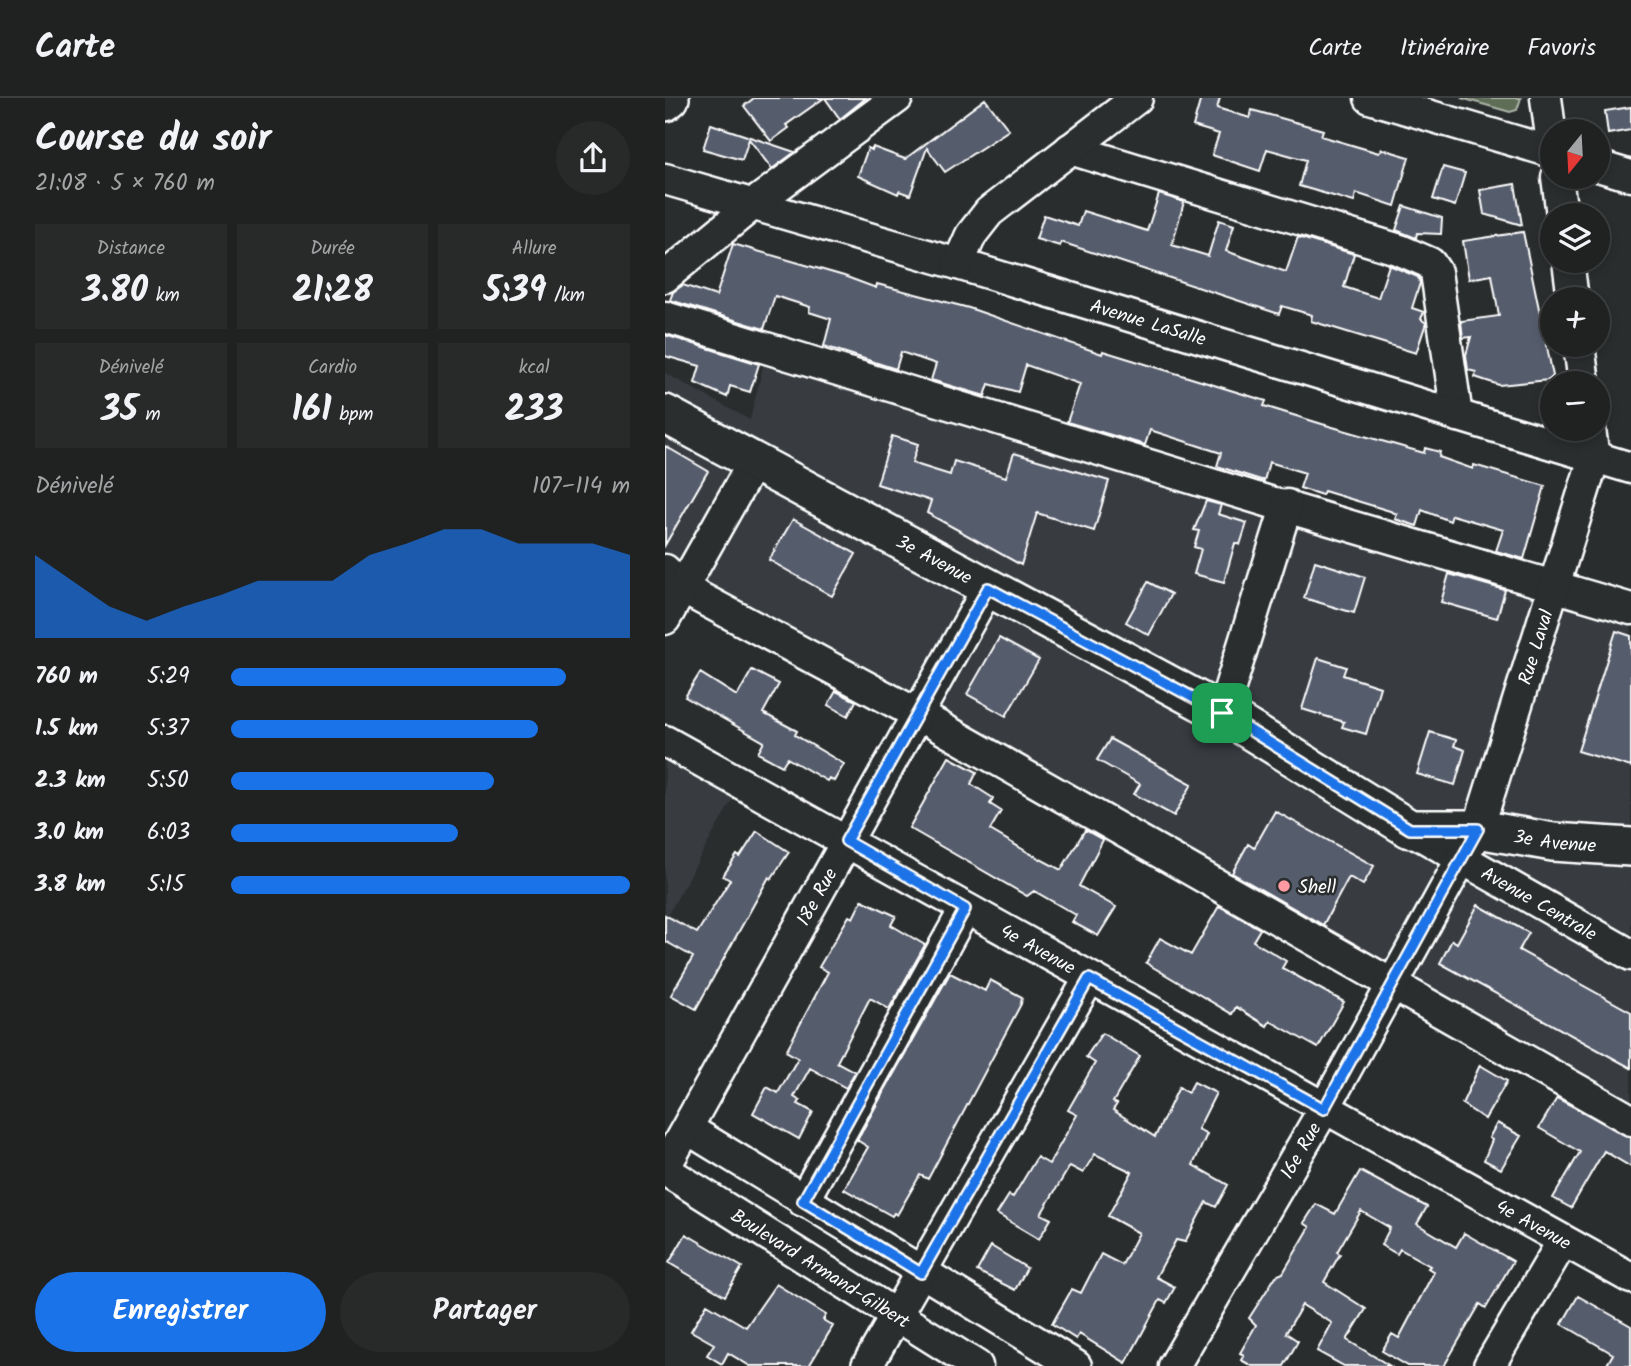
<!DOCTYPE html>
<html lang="fr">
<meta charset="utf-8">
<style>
:root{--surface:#202222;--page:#282a2a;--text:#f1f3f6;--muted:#a2a4a5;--line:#3d3f40;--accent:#1a73e8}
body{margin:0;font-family:Kalam,sans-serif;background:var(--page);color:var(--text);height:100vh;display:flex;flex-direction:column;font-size:26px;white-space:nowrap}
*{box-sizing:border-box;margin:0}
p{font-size:23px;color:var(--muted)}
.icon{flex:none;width:38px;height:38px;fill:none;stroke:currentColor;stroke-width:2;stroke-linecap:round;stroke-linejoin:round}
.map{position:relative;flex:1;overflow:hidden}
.details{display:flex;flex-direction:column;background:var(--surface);width:665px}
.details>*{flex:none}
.needle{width:46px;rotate:198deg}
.controls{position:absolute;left:875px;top:21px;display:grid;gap:14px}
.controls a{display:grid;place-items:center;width:70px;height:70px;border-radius:50%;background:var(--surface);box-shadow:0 4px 10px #0003,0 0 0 2px var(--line);font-size:35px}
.pin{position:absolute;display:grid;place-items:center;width:60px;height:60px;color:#fff;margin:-30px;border-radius:14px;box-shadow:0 4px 10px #0006}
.round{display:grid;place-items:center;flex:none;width:74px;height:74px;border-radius:37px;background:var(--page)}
.summary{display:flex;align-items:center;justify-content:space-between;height:119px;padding:0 35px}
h1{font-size:38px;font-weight:800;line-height:52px}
.metrics{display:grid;grid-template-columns:repeat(3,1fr);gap:10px;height:119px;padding:7px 35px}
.metrics div{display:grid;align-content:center;border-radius:0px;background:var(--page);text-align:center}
.metrics b{font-size:35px;font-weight:800}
.metrics small{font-size:19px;font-weight:400}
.metrics p{font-size:19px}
.chart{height:196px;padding:14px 35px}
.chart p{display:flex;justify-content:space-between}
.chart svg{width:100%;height:126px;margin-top:7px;fill:var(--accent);opacity:.7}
.action{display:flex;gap:14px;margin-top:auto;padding:14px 35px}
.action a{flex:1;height:80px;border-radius:42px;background:var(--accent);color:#fff;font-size:28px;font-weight:800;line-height:80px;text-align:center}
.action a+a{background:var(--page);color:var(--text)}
ul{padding:0 35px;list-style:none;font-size:23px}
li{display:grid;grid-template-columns:112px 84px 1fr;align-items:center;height:52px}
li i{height:18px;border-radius:9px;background:var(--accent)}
header{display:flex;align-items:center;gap:42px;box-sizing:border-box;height:98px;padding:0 35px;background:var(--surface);border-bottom:2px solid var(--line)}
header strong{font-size:33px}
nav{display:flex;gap:38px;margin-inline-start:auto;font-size:24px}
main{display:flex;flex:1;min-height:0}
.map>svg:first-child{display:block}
.built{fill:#373b41}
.green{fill:#5d6d56;stroke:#aeb6aa;stroke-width:2}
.building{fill:#555b6c;stroke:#fff;stroke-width:2}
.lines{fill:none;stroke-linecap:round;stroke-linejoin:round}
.minor-casing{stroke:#fff;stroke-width:35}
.major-casing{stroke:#fff;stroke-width:42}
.minor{stroke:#2a2d2e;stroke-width:30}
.major{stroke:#2a2d2e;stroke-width:37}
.route-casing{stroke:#fff;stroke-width:14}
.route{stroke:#1a73e8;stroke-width:9}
.poi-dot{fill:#ff9aa2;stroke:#2a2d2e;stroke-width:2.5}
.labels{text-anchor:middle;stroke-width:5;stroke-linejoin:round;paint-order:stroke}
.street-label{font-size:19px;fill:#fff;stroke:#2a2d2e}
.poi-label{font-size:19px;fill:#fff;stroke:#2a2d2e;text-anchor:start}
</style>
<header>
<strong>Carte</strong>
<nav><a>Carte</a><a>Itinéraire</a><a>Favoris</a></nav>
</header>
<main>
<section class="details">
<div class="summary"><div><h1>Course du soir</h1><p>21:08 · 5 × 760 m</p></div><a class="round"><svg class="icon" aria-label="share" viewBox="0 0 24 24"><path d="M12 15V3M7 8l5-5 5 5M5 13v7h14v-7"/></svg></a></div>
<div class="metrics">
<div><p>Distance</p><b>3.80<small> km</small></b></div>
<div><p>Durée</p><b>21:28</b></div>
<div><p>Allure</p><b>5:39<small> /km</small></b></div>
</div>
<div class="metrics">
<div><p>Dénivelé</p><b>35<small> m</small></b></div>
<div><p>Cardio</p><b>161<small> bpm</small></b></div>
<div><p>kcal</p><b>233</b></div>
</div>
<div class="chart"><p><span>Dénivelé</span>107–114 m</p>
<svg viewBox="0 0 160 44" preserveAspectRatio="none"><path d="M0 44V15L10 24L20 33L30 38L40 33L50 29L60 24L70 24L80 24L90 15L100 11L110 6L120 6L130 11L140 11L150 11L160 15V44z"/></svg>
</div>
<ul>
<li><b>760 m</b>5:29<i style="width:84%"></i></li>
<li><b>1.5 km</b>5:37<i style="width:77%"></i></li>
<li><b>2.3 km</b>5:50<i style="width:66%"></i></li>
<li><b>3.0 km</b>6:03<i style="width:57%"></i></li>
<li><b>3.8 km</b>5:15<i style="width:100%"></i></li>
</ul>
<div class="action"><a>Enregistrer</a><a>Partager</a></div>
</section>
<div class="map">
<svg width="966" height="1268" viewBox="0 0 966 1268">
<rect width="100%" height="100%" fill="#2a2d2e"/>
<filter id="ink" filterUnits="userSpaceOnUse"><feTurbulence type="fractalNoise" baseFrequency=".0143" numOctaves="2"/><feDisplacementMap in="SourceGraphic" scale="14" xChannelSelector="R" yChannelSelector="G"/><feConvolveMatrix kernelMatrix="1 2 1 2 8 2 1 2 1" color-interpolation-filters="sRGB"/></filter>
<g filter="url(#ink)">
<path class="built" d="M100 260 966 514V1026L18 496 0 527V275L85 322Z
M0 648 75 688 0 822Z"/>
<path class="green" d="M796 0H856L852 12 845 14Z"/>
<path class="building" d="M89 0H159L121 27 124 30 106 43 79 8Z
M160 0H201L175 21Z
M536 0H555L552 10 585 20 587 12 658 32 656 38 714 55 717 51 744 59 730 108 691 95 689 104 634 88 641 62 602 51 595 73 547 57 554 36 528 28Z
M320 1 344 32 280 74 262 50 245 97 234 93 233 96 193 78 203 50 207 52 208 49 240 61Z
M966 9V32L943 36 940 13Z
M46 26 130 54 107 71 84 41 77 62 38 51Z
M778 69 800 75 790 108 768 101Z
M850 86 857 127 819 116 815 92Z
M494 96 519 104 507 147 543 158 554 122 569 127 561 153 621 174 633 139 689 156 679 189 713 200 724 167 753 179 755 185 747 210 759 214 756 221 761 225 751 255 646 223 647 217 617 208 614 216 396 144 395 148 371 141 379 117 413 128 418 113 482 133Z
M739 108 777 120 776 136 752 135 751 140 731 132Z
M858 134 888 278 884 282 834 287 810 279 811 274 803 272 801 257 806 239 798 240 796 223 834 218 827 177 804 181 798 143Z
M68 146 179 178 211 190 212 186 304 210 437 256 438 253 601 303 599 308 657 326 759 355 760 350 775 354 774 359 808 371 809 367 880 388 859 461 831 453 838 432 787 417 785 423 757 412 752 428 730 421 732 416 725 413 659 393 657 397 635 390 640 375 604 364 599 383 552 368 556 355 485 332 480 347 402 324 415 286 361 267 353 294 324 286 320 298 266 282 271 266 236 254 231 271 159 248 166 221 144 214 145 209 110 198 99 231 5 202 8 194 18 187 51 198Z
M0 237 94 266 85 294 65 288 62 299 30 285 35 268 0 258Z
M227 338 253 346 247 365 285 377 289 363 341 379 349 355 444 383 429 433 372 415 356 467 262 415 266 403 212 386Z
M0 348 43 373 0 447Z
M541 403 556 407 553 416 582 425 575 447 570 445 559 484 529 476 536 451 529 449 534 433 529 432Z
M128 421 191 456 167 498 104 462Z
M650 463 700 479 689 515 639 500Z
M784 476 840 492 832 520 776 504Z
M483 484 506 496 484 537 461 524Z
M951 533 966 538V669L913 653Z
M334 540 374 562 341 618 302 596Z
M653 560 681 569 678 577 715 589 701 636 677 629 679 624 637 611Z
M87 572 114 586 98 615 132 633 130 637 179 666 169 683 164 680 162 683 122 660 117 668 93 655 99 644 20 599 35 575 72 598Z
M171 593 191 603 183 618 163 607Z
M765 634 791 642 789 648 800 652 790 687 752 676Z
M445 641 527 686 509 718 469 696 475 686 432 662Z
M284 659 312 674 306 686 328 700 325 706 336 713 325 732 364 755 396 772 420 732 438 742 414 788 451 809 433 838 407 824 411 817 369 793 362 798 244 730Z
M610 713 709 768 698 787 684 779 658 827 567 775 583 746 589 750Z
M92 733 124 754 106 781 104 779 31 911 6 897 28 859 0 843V817L32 835 65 782 58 778 72 757 75 759Z
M197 802 231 818 226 827 260 847 224 911 205 900 172 964 190 974 181 990 145 970 129 999 135 1003 133 1006 148 1014 134 1041 88 1015 102 989 113 995 133 960 121 953 163 874 154 869 184 818 188 820Z
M813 807 864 835 854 852 966 914V970L775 865 787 842 792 845Z
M554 808 595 831 588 843 621 863 617 870 679 904 653 950 605 923 602 928 571 909 567 916 481 865 495 840 526 857Z
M285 875 320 893 325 882 357 899 356 906 263 1081 255 1077 232 1117 229 1115 227 1118 179 1091 203 1049 192 1042Z
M437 935 475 958 448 1004 452 1006 448 1012 490 1039 514 989 523 995 529 984 551 995 533 1031 542 1036 528 1067 563 1087 551 1109 541 1104 520 1144 511 1142 491 1179 510 1189 501 1205 495 1202 461 1265 414 1236 411 1241 387 1226 407 1191 416 1195 436 1156 457 1167 474 1135 443 1118 467 1074 430 1056 418 1075 405 1068 376 1116 386 1121 374 1141 332 1116 344 1097 348 1099 372 1059 384 1066 412 1017 403 1012 430 965 421 959Z
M815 967 842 983 820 1021 797 1006Z
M892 1000 966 1039V1069L939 1053 906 1110 888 1100 915 1054 874 1030Z
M832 1025 856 1038 836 1071 819 1062 827 1042 824 1040Z
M695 1073 762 1109 752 1126 791 1149 799 1135 848 1163 821 1210 815 1206 779 1268H743L717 1253 727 1236 734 1240 769 1174 763 1170 765 1168 735 1151 732 1156 716 1147 725 1130 696 1113 672 1154 675 1156 659 1184 701 1211 682 1242 725 1268H679L652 1253 667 1225 637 1207 621 1235 633 1243 619 1268H587L576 1262 579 1257 575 1255 591 1227 584 1220 611 1178 618 1175 645 1129 639 1125 651 1106 670 1116Z
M21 1136 77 1169 60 1198 4 1165Z
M326 1148 362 1170 350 1192 312 1173Z
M111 1186 161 1217 158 1222 168 1228 144 1268H85L63 1255 57 1266 42 1257 49 1246 26 1233 42 1206 81 1229Z
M913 1198 966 1228V1268H941L948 1256 897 1226Z"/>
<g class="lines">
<g class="minor-casing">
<g id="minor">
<path d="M705 0 887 54"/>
<path d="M881 0 887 46"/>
<path d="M405 51 735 152 765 165 771 174 792 318"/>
<path d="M933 68 966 78"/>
<path d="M892 79 897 117"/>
<path id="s1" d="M0 81 293 166 966 370"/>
<path d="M903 163 908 201"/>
<path d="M293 166 306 137 324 114 472 0"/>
<path d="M0 179 86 108 232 0"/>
<path d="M0 219 621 409 966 511"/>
<path d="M914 247 919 285"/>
<path d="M0 472 17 490 252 616 966 1022"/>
<path d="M0 521 88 365"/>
<path d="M557 615 622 407"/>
<path id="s2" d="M0 643 966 1180"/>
<path id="s3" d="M745 731 966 857"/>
<path d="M23 1031 411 1268"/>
<path id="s4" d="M0 1069 323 490"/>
<path id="s5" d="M0 1072 312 1268"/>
<path d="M138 1103 300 811"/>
<path d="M202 1268 424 881"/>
<path id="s6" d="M509 1268 659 1011 813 731 929 360 925 331"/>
<path d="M824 1268 898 1143"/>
</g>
</g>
<g class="major-casing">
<g id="major">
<path d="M0 4 5 0"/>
<path id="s7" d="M0 316 557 615 745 731H813L888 744 966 749"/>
</g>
</g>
<use href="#minor" class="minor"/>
<use href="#major" class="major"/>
</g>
</g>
<g class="lines" filter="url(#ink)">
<g class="route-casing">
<path id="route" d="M323 490 557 615 745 731H813L659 1011 424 881 256 1175 138 1103 300 811 181 743Z"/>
</g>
<use href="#route" class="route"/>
</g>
<circle class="poi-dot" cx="619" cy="788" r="7"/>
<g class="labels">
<g class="street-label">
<text dy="7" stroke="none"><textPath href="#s1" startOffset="504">Avenue LaSalle</textPath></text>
<text dy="7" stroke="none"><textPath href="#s7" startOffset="306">3e Avenue</textPath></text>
<text dy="7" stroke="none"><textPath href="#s6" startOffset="808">Rue Laval</textPath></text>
<text dy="7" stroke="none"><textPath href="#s7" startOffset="999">3e Avenue</textPath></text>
<text dy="7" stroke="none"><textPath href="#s4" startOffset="310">18e Rue</textPath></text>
<text dy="7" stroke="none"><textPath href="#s3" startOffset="149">Avenue Centrale</textPath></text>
<text dy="7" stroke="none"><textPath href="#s2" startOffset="427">4e Avenue</textPath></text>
<text dy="7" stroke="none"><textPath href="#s6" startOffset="250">16e Rue</textPath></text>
<text dy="7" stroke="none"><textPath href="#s2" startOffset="994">4e Avenue</textPath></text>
<text dy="7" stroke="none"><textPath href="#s5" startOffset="184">Boulevard Armand-Gilbert</textPath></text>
</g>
<g class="poi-label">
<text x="633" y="795">Shell</text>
</g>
</g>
</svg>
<div class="controls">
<a><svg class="needle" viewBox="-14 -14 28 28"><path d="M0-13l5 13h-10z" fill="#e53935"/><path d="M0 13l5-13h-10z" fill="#a2a4a5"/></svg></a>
<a><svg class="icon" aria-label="layers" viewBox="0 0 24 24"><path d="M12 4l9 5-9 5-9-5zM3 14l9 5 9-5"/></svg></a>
<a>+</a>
<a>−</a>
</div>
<div class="pin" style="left:557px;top:615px;background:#1e9e55"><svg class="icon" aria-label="arrive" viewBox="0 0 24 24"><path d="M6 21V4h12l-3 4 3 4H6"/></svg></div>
</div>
</main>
